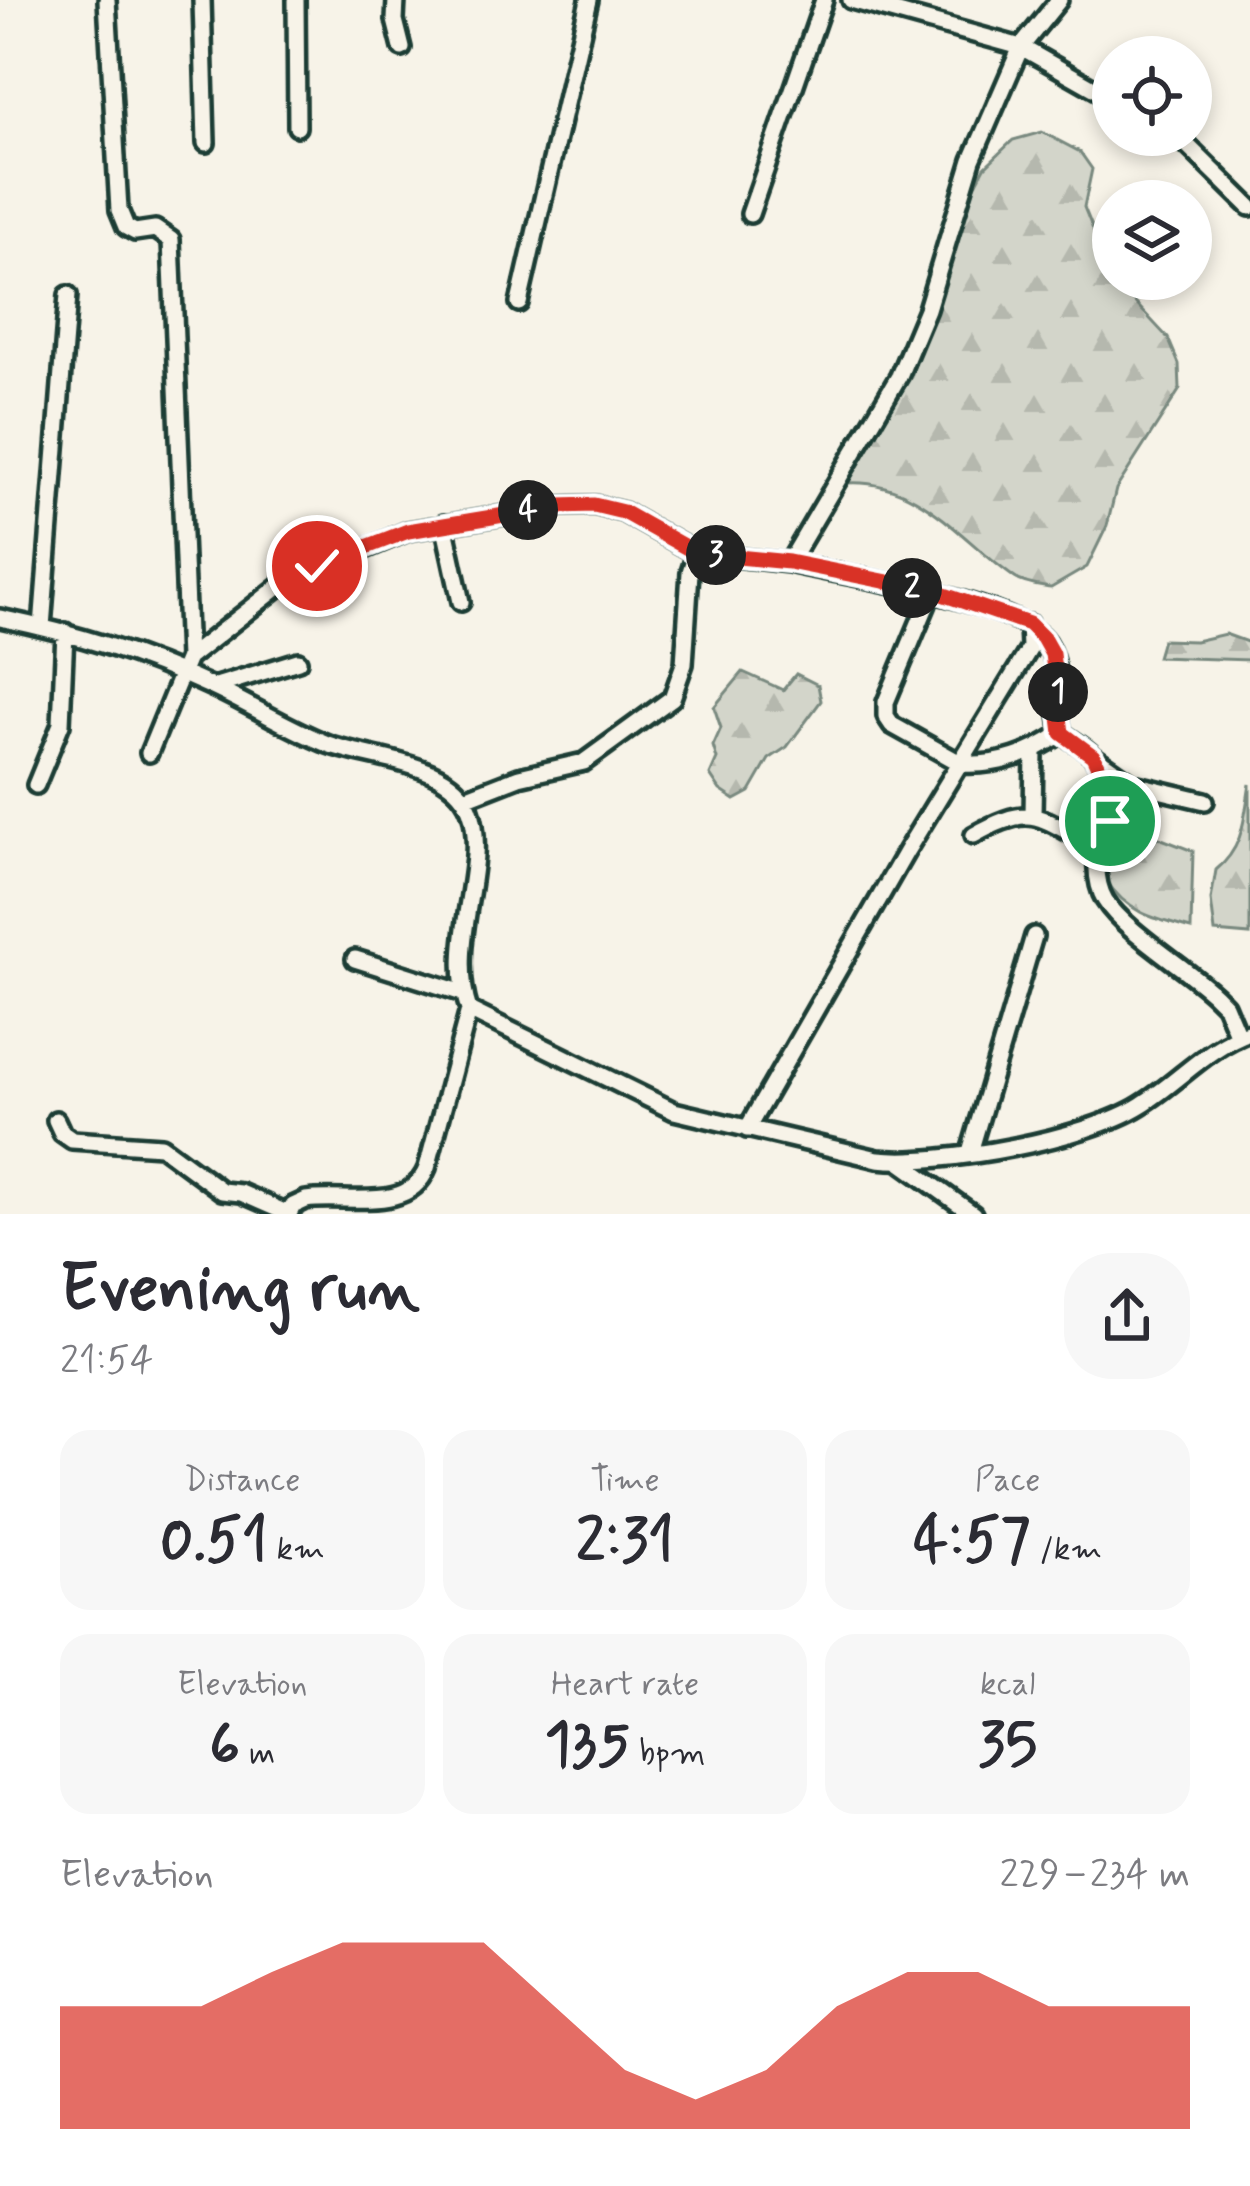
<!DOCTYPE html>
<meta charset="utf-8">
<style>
:root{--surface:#fff;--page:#f7f7f7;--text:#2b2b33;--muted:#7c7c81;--accent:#d93025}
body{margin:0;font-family:Mynerve,sans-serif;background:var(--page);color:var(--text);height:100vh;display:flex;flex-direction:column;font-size:45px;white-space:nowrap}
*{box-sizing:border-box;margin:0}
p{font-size:39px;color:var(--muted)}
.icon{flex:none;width:66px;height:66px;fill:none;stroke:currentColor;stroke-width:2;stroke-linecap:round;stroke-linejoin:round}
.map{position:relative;height:1214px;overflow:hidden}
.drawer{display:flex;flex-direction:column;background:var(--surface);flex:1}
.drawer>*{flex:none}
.controls{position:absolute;left:1092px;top:36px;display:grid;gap:24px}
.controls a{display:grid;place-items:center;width:120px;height:120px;border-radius:50%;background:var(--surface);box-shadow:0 6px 18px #0003;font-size:60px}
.pin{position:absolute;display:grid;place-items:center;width:102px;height:102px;color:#fff;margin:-51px;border:6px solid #fff;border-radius:50%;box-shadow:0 3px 12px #0007}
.km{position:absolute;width:60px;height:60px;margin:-30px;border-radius:50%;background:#222;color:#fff;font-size:33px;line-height:60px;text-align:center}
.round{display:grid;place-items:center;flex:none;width:126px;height:126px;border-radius:48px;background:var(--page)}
.overview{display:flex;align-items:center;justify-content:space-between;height:204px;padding:0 60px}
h1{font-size:66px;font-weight:700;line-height:90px}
.stats{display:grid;grid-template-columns:repeat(3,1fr);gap:18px;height:204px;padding:12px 60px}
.stats div{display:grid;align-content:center;border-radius:30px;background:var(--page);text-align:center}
.stats b{font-size:60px;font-weight:700}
.stats small{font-size:33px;font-weight:400}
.stats p{font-size:33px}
.chart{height:336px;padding:24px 60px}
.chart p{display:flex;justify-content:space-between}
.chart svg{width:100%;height:216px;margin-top:12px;fill:var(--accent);opacity:.7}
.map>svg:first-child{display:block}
.forest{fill:url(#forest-firs);stroke:#79897f;stroke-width:3}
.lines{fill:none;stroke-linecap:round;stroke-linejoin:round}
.minor-casing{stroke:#1f3d34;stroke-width:24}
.minor{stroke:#f7f3e8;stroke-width:15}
.route-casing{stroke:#fff;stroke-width:24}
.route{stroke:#d93025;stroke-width:15}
</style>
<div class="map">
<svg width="1250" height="1214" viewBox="0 0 1250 1214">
<defs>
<pattern id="forest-firs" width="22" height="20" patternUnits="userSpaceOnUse" patternTransform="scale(3)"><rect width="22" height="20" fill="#d3d5ca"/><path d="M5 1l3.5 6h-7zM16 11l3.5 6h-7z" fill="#b5b8ae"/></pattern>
</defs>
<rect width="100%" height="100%" fill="#f7f3e8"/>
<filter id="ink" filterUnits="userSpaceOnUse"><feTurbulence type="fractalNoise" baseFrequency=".00833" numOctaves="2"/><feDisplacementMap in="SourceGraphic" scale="24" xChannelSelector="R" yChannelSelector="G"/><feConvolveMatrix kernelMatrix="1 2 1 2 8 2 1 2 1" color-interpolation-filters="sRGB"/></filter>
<g filter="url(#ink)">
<path class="forest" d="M1042 132 1080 152 1092 169 1084 207 1113 279 1168 338 1179 364 1180 389 1116 489 1107 526 1087 567 1051 588C1040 586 1025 585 1015 578 960 540 919 478 846 483L911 377 957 220 985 167 1013 140Z
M1225 634 1250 643V660L1157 657 1162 640 1195 641Z
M743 672 783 690 796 674 818 685 821 701 787 747 769 759 750 792 735 800 720 790 710 775 717 759 713 746 721 728 714 707Z
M1250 784V935L1215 932 1211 900 1216 870C1244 847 1244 819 1250 784Z
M1115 821 1193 851 1191 929C1154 919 1127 913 1106 880Z"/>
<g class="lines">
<g class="minor-casing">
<path id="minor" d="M107 0 119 210 126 227 135 232 155 229 171 240 188 658
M202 0 206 143
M296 0 297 127
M396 0 395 20 402 48
M851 0 1021 47 1113 99
M1177 135 1250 207
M750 214 824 0
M519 303 589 0
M444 524 461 602
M789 563C842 576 1019 600 1046 642 1063 669 1054 703 1062 733 1071 740 1084 747 1092 755 1120 787 1081 860 1105 900 1124 931 1187 968 1216 996L1225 1005 1238 1036
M920 589 927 604 886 702V716L892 725 962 764C1000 766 1031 754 1062 733
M0 618C76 634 139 653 210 686 248 703 285 727 325 743 369 760 451 760 470 810 490 864 446 942 469 1010L674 1111 878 1159C941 1166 1087 1139 1141 1105 1179 1082 1207 1047 1250 1032
M42 627 68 295
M213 687 298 661
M149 753 188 658 282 584 408 531 558 506 594 505 623 512 696 553 789 563 899 376 927 309 972 160 1021 47 1059 0
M1096 758 1133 784
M36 785 61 724 65 632
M465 798 519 777 584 762 672 698 684 664 690 572 696 553
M1033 816 1034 752
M974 835C1035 801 1037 818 1096 846L1121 796 1133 784 1205 801
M355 959 463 993
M56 1120 62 1133 72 1140 161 1146 222 1191 241 1193 289 1214
M747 1129 907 850 1030 648 1029 624
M970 1152 1034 936
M899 1161 973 1214
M289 1214 293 1206 306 1200C346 1194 409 1214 427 1168L469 1010"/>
</g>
<use href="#minor" class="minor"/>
</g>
</g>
<g class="lines" filter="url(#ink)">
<g class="route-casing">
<path id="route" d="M317 566 408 531 558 506 594 505 623 512 696 553 789 562 933 591 1029 624 1043 638 1052 654 1062 733 1093 756 1099 769 1096 846 1110 821"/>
</g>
<use href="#route" class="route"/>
</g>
</svg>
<div class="controls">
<a><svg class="icon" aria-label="locate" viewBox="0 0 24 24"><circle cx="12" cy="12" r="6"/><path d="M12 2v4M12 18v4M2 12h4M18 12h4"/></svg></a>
<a><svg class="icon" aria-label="layers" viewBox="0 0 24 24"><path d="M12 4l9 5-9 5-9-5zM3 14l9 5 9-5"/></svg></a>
</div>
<div class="pin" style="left:1110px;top:821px;background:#1e9e55"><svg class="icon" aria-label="arrive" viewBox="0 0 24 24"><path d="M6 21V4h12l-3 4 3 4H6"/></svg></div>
<div class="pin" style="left:317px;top:566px;background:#d93025"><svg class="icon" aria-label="check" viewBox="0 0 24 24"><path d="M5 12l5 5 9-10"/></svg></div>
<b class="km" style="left:1058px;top:692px">1</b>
<b class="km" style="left:912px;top:588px">2</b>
<b class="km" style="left:716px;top:555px">3</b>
<b class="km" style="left:528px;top:510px">4</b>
</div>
<section class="drawer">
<div class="overview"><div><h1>Evening run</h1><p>21:54</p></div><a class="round"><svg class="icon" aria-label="share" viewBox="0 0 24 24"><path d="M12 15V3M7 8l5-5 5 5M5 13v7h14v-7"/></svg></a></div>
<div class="stats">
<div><p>Distance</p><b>0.51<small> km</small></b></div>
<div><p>Time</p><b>2:31</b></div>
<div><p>Pace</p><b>4:57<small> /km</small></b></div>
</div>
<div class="stats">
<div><p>Elevation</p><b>6<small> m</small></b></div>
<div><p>Heart rate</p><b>135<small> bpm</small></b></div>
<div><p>kcal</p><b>35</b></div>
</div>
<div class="chart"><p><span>Elevation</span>229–234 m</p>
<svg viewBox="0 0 160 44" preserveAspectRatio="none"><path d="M0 44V19L10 19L20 19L30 12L40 6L50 6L60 6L70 19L80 32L90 38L100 32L110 19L120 12L130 12L140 19L150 19L160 19V44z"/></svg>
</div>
</section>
